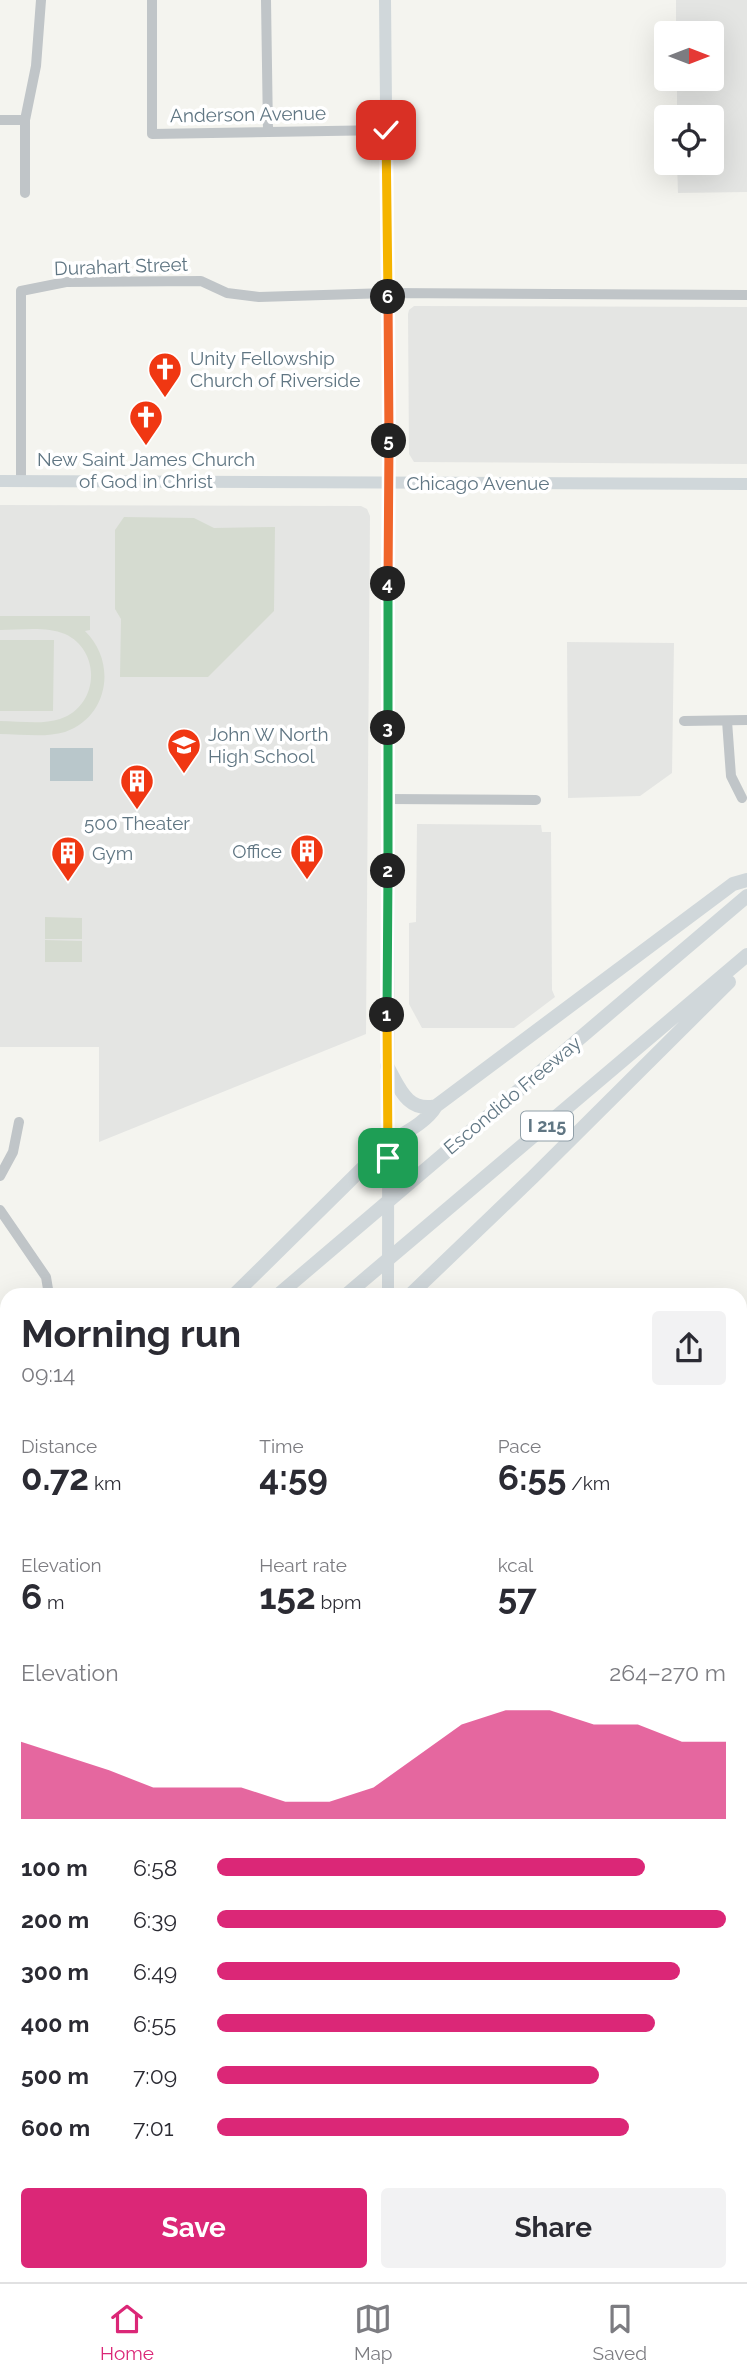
<!DOCTYPE html>
<meta charset="utf-8">
<style>
:root{--surface:#fff;--page:#f2f2f3;--text:#2b2b33;--muted:#7c7c81;--line:#e1e1e2;--accent:#db2777}
body{margin:0;font-family:Raleway,sans-serif;background:var(--page);color:var(--text);height:100vh;display:flex;flex-direction:column;font-size:26px;white-space:nowrap}
*{box-sizing:border-box;margin:0}
p{font-size:23px;color:var(--muted)}
.icon{flex:none;width:38px;height:38px;fill:none;stroke:currentColor;stroke-width:2;stroke-linecap:round;stroke-linejoin:round}
.map{position:relative;flex:1;overflow:hidden}
.panel{position:absolute;left:0px;top:1288px;width:747px;height:994px;display:flex;flex-direction:column;background:var(--surface);border-radius:21px 21px 0 0;box-shadow:0 7px 28px #0002}
.panel>*{flex:none}
.needle{width:46px;rotate:90deg}
.tools{position:absolute;left:654px;top:21px;display:grid;gap:14px}
.tools a{display:grid;place-items:center;width:70px;height:70px;border-radius:7px;background:var(--surface);box-shadow:0 7px 28px #0002;font-size:35px}
.pin{position:absolute;display:grid;place-items:center;width:60px;height:60px;color:#fff;margin:-30px;border-radius:14px;box-shadow:0 4px 10px #0006}
.km{position:absolute;width:35px;height:35px;margin:-18px;border-radius:50%;background:#222;color:#fff;font-size:19px;line-height:35px;text-align:center}
.round{display:grid;place-items:center;flex:none;width:74px;height:74px;border-radius:7px;background:var(--page)}
.overview{display:flex;align-items:center;justify-content:space-between;height:119px;padding:0 21px}
h1{font-size:38px;font-weight:700;line-height:52px}
.stats{display:grid;grid-template-columns:repeat(3,1fr);gap:10px;height:119px;padding:7px 21px}
.stats div{display:grid;align-content:center}
.stats b{font-size:35px;font-weight:700}
.stats small{font-size:19px;font-weight:400}
.stats p{font-size:19px}
.chart{height:196px;padding:14px 21px}
.chart p{display:flex;justify-content:space-between}
.chart svg{width:100%;height:126px;margin-top:7px;fill:var(--accent);opacity:.7}
.button{display:flex;gap:14px;margin-top:auto;padding:14px 21px}
.button a{flex:1;height:80px;border-radius:7px;background:var(--accent);color:#fff;font-size:28px;font-weight:700;line-height:80px;text-align:center}
.button a+a{background:var(--page);color:var(--text)}
ul{padding:0 21px;list-style:none;font-size:23px}
li{display:grid;grid-template-columns:112px 84px 1fr;align-items:center;height:52px}
li i{height:18px;border-radius:9px;background:var(--accent)}
.tab-bar{display:flex;justify-content:space-around;align-items:center;height:98px;border-top:2px solid var(--line);background:var(--surface);font-size:19px;color:var(--muted)}
.tab-bar a{display:grid;justify-items:center;gap:4px}
.tab-bar .active{color:var(--accent)}
.map>svg:first-child{display:block}
.built{fill:#e4e5e3}
.green{fill:#d5dbd0}
.water{fill:#b9c7cb}
.lines{fill:none;stroke-linecap:round;stroke-linejoin:round}
.minor{stroke:#c0c5c8;stroke-width:10}
.major{stroke:#d0d7da;stroke-width:12}
.highway{stroke:#d0d7da;stroke-width:14}
.split-1-casing{stroke:#fff;stroke-width:14}
.split-2-casing{stroke:#fff;stroke-width:14}
.split-3-casing{stroke:#fff;stroke-width:14}
.split-4-casing{stroke:#fff;stroke-width:14}
.split-5-casing{stroke:#fff;stroke-width:14}
.split-6-casing{stroke:#fff;stroke-width:14}
.split-7-casing{stroke:#fff;stroke-width:14}
.split-1{stroke:#f5b400;stroke-width:9}
.split-2{stroke:#22a559;stroke-width:9}
.split-3{stroke:#22a559;stroke-width:9}
.split-4{stroke:#22a559;stroke-width:9}
.split-5{stroke:#f0652b;stroke-width:9}
.split-6{stroke:#f0652b;stroke-width:9}
.split-7{stroke:#f5b400;stroke-width:9}
.labels{text-anchor:middle;stroke-width:7;stroke-linejoin:round;paint-order:stroke}
.shield{fill:#fff;stroke:#909fa8;stroke-width:2}
.shield-label{font-size:18px;font-weight:bold;fill:#607683}
.street-label{font-size:19px;fill:#607683;stroke:#fff}
.poi-label{font-size:19px;fill:#607683;stroke:#fff;text-anchor:start}
</style>
<div class="map">
<svg width="747" height="2282" viewBox="0 0 747 2282">
<rect width="100%" height="100%" fill="#f4f4ef"/>
<path class="built" d="M676 0H747V192L678 193 677 163H712V117H677V79H712V33H676Z
M414 306 747 307V464L414 462 409 454 408 314 409 310Z
M0 505 361 506 367 509 370 516 366 1034 99 1142V1047H0Z
M567 642 674 643 672 773 640 796 568 798Z
M417 824 541 825 542 832H551L552 990 555 997 514 1028H422L409 1004V923L416 922Z
M740 1331H747V1600H740Z"/>
<path class="green" d="M124 517 194 518 214 528 275 527 274 611 208 677H120L121 619 115 609V530Z
M0 616H90V630L85 631C117 662 109 717 65 732 45 738 21 734 0 734V721C19 721 42 725 60 719 99 706 102 651 65 634 46 626 20 630 0 630Z
M0 640H54L53 711H0Z
M45 917 82 918V939H45Z
M45 940 82 941V962H45Z
M95 2275H366V2282H95Z"/>
<path class="water" d="M50 748H93V781H50Z"/>
<g class="lines">
<path class="minor" d="M152 0V134L386 130
M266 0 268 131
M0 120H25
M25 193V120L36 66 41 0
M21 481V291L66 282 201 281 227 293 259 297 388 293 747 295
M684 721 747 720
M727 721 731 776 742 798
M388 799 536 800
M0 1176 13 1152 19 1122
M0 1210 46 1277 49 1295
M740 1845H747
M0 2020H7
M0 2203 7 2204
M740 2212H747
M730 2282V2275"/>
<path class="major" d="M385 0 389 423 388 1295
M0 481 747 484
M740 1617H747
M0 1623H7
M740 1636H747
M384 2282V2275"/>
<path class="highway" d="M387 1066C399 1087 407 1113 436 1106
M234 1295 388 1143C404 1133 426 1123 436 1106L733 884 747 880
M278 1295 747 896
M346 1295 747 955
M410 1295 533 1177 729 982
M0 1533 7 1526
M0 1585 7 1579"/>
</g>
<g class="lines">
<g class="split-1-casing">
<path id="split-1" d="M387 1015 388 1158"/>
</g>
<g class="split-2-casing">
<path id="split-2" d="M387 1015 388 871"/>
</g>
<g class="split-3-casing">
<path id="split-3" d="M388 871V728"/>
</g>
<g class="split-4-casing">
<path id="split-4" d="M388 728V584"/>
</g>
<g class="split-5-casing">
<path id="split-5" d="M388 584 389 441"/>
</g>
<g class="split-6-casing">
<path id="split-6" d="M388 297 389 441"/>
</g>
<g class="split-7-casing">
<path id="split-7" d="M386 130 388 297"/>
</g>
<use href="#split-1" class="split-1"/>
<use href="#split-2" class="split-2"/>
<use href="#split-3" class="split-3"/>
<use href="#split-4" class="split-4"/>
<use href="#split-5" class="split-5"/>
<use href="#split-6" class="split-6"/>
<use href="#split-7" class="split-7"/>
</g>
<defs>
<g id="church-pin" transform="scale(1.75)"><path d="M0 17L-7.5 6A9.5 9.5 0 1 1 7.5 6Z" fill="#f03712" stroke="#fff"/><path d="M-1.2-6h2.4v3.5h3.3v2.4h-3.3V6h-2.4V-.1h-3.3v-2.4h3.3Z" fill="#fff"/></g>
<g id="school-pin" transform="scale(1.75)"><path d="M0 17L-7.5 6A9.5 9.5 0 1 1 7.5 6Z" fill="#f03712" stroke="#fff"/><path d="M0-5L7-2L0 1L-7-2ZM-4 1L0 2.5L4 1V4Q0 6-4 4Z" fill="#fff"/></g>
<g id="building-pin" transform="scale(1.75)"><path d="M0 17L-7.5 6A9.5 9.5 0 1 1 7.5 6Z" fill="#f03712" stroke="#fff"/><path d="M-4-6H4V6H1V3H-1V6H-4ZM-2.5-4.3h1.7v1.8h-1.7ZM.8-4.3h1.7v1.8H.8ZM-2.5-1h1.7V.8h-1.7ZM.8-1h1.7V.8H.8Z" fill="#fff"/></g>
</defs>
<g fill-rule="evenodd">
<use href="#church-pin" x="165" y="369"/>
<use href="#church-pin" x="146" y="417"/>
<use href="#school-pin" x="184" y="745"/>
<use href="#building-pin" x="137" y="781"/>
<use href="#building-pin" x="307" y="851"/>
<use href="#building-pin" x="68" y="853"/>
</g>
<g class="labels">
<rect class="shield" x="521" y="1111.5" width="52" height="29" rx="5"/>
<g class="shield-label">
<text x="547" y="1132">I 215</text>
</g>
<g class="street-label">
<text transform="translate(248 114) rotate(-1)" y="7">Anderson Avenue</text>
<text transform="translate(121 266) rotate(-2)" y="7">Durahart Street</text>
<text x="478" y="490">Chicago Avenue</text>
<text transform="translate(512 1095) rotate(-40)" y="7">Escondido Freeway</text>
</g>
<g class="poi-label">
<text x="190" y="365">Unity Fellowship<tspan x="190" dy="22">Church of Riverside</tspan></text>
<text x="146" y="466" text-anchor="middle">New Saint James Church<tspan x="146" dy="22">of God in Christ</tspan></text>
<text x="208" y="741">John W North<tspan x="208" dy="22">High School</tspan></text>
<text x="137" y="830" text-anchor="middle">500 Theater</text>
<text x="282" y="858" text-anchor="end">Office</text>
<text x="92" y="860">Gym</text>
</g>
</g>
</svg>
<div class="tools">
<a><svg class="needle" viewBox="-14 -14 28 28"><path d="M0-13l5 13h-10z" fill="#e53935"/><path d="M0 13l5-13h-10z" fill="#7c7c81"/></svg></a>
<a><svg class="icon" aria-label="locate" viewBox="0 0 24 24"><circle cx="12" cy="12" r="6"/><path d="M12 2v4M12 18v4M2 12h4M18 12h4"/></svg></a>
</div>
<div class="pin" style="left:388px;top:1158px;background:#1e9e55"><svg class="icon" aria-label="arrive" viewBox="0 0 24 24"><path d="M6 21V4h12l-3 4 3 4H6"/></svg></div>
<div class="pin" style="left:386px;top:130px;background:#d93025"><svg class="icon" aria-label="check" viewBox="0 0 24 24"><path d="M5 12l5 5 9-10"/></svg></div>
<b class="km" style="left:387px;top:1015px">1</b>
<b class="km" style="left:388px;top:871px">2</b>
<b class="km" style="left:388px;top:728px">3</b>
<b class="km" style="left:388px;top:584px">4</b>
<b class="km" style="left:389px;top:441px">5</b>
<b class="km" style="left:388px;top:297px">6</b>
<section class="panel">
<div class="overview"><div><h1>Morning run</h1><p>09:14</p></div><a class="round"><svg class="icon" aria-label="share" viewBox="0 0 24 24"><path d="M12 15V3M7 8l5-5 5 5M5 13v7h14v-7"/></svg></a></div>
<div class="stats">
<div><p>Distance</p><b>0.72<small> km</small></b></div>
<div><p>Time</p><b>4:59</b></div>
<div><p>Pace</p><b>6:55<small> /km</small></b></div>
</div>
<div class="stats">
<div><p>Elevation</p><b>6<small> m</small></b></div>
<div><p>Heart rate</p><b>152<small> bpm</small></b></div>
<div><p>kcal</p><b>57</b></div>
</div>
<div class="chart"><p><span>Elevation</span>264–270 m</p>
<svg viewBox="0 0 160 44" preserveAspectRatio="none"><path d="M0 44V17L10 22L20 27L30 33L40 33L50 33L60 38L70 38L80 33L90 22L100 11L110 6L120 6L130 11L140 11L150 17L160 17V44z"/></svg>
</div>
<ul>
<li><b>100 m</b>6:58<i style="width:84%"></i></li>
<li><b>200 m</b>6:39<i style="width:100%"></i></li>
<li><b>300 m</b>6:49<i style="width:91%"></i></li>
<li><b>400 m</b>6:55<i style="width:86%"></i></li>
<li><b>500 m</b>7:09<i style="width:75%"></i></li>
<li><b>600 m</b>7:01<i style="width:81%"></i></li>
</ul>
<div class="button"><a>Save</a><a>Share</a></div>
</section>
</div>
<nav class="tab-bar">
<a class="active"><svg class="icon" aria-label="home" viewBox="0 0 24 24"><path d="M3 11l9-7 9 7M6 9v11h12V9"/></svg>Home</a>
<a><svg class="icon" aria-label="map" viewBox="0 0 24 24"><path d="M3 6l6-2 6 2 6-2v14l-6 2-6-2-6 2zM9 4v14M15 6v14"/></svg>Map</a>
<a><svg class="icon" aria-label="saved" viewBox="0 0 24 24"><path d="M7 4h10v16l-5-4-5 4z"/></svg>Saved</a>
</nav>
